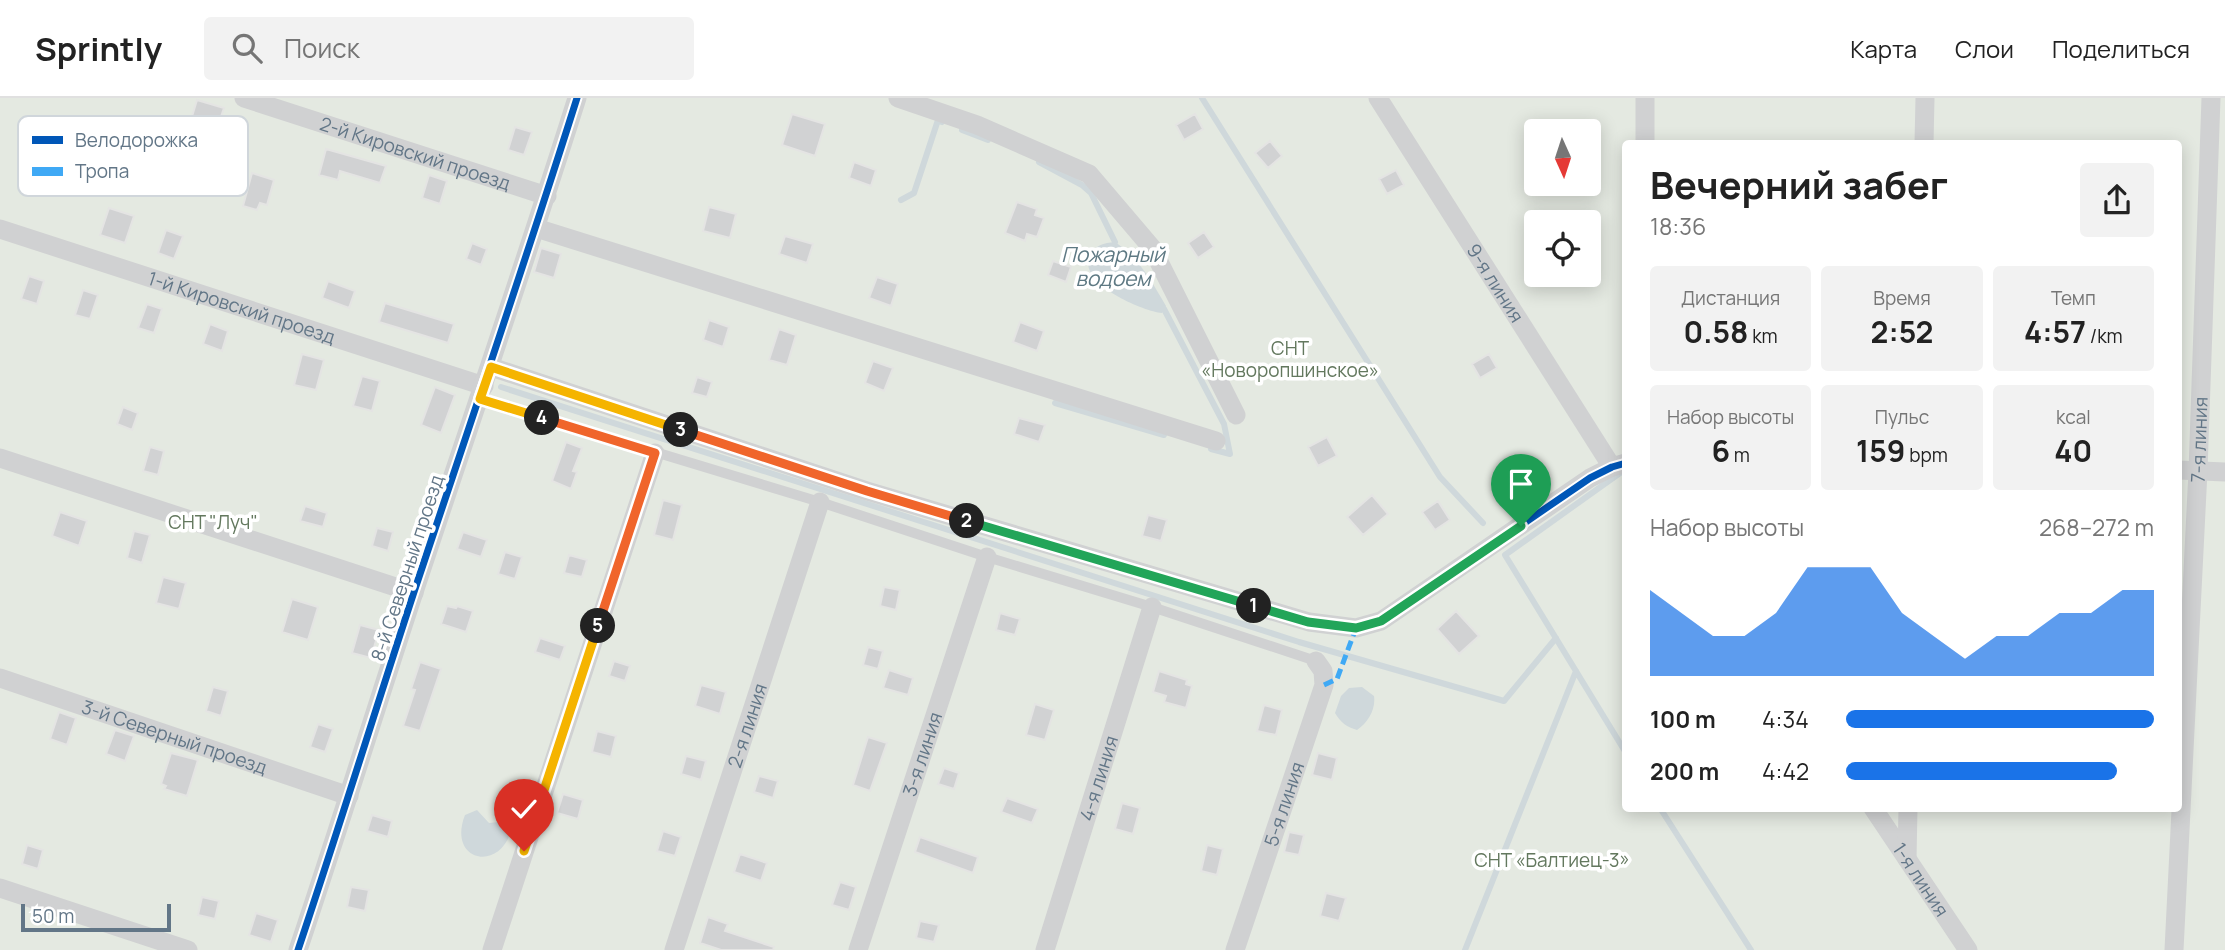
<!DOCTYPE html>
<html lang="ru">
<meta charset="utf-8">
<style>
:root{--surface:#fff;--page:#f2f2f2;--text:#222;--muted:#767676;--line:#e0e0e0;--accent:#1a73e8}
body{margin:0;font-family:Manrope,sans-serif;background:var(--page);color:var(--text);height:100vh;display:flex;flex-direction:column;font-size:26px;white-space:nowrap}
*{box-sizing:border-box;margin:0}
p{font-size:23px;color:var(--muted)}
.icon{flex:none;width:38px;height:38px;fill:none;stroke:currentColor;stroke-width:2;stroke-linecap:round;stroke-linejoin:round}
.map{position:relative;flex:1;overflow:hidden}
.panel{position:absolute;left:1622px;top:42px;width:560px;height:672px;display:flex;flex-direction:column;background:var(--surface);border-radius:7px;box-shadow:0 4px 18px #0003}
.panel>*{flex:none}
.needle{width:46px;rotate:177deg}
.controls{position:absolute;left:1524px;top:21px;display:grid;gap:14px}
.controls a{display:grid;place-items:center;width:77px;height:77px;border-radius:7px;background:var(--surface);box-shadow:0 4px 18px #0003;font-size:35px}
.scale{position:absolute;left:21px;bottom:18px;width:150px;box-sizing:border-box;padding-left:7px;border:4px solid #627687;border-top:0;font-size:19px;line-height:24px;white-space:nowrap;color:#627687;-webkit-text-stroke:5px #fff;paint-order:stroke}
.pin{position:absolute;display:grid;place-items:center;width:60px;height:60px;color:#fff;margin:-72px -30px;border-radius:50% 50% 50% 0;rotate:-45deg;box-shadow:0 0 7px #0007}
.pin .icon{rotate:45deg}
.km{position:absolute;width:35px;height:35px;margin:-18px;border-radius:50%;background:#222;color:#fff;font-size:19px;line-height:35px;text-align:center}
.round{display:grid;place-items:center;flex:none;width:74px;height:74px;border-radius:7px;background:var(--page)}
.headline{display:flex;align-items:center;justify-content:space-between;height:119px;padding:0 28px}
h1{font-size:38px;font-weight:700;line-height:52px}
.stats{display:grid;grid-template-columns:repeat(3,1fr);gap:10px;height:119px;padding:7px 28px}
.stats div{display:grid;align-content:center;border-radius:7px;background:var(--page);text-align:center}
.stats b{font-size:30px;font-weight:700}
.stats small{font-size:19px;font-weight:400}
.stats p{font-size:19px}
.chart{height:196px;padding:14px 28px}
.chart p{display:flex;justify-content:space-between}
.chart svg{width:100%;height:126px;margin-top:7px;fill:var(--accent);opacity:.7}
ul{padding:0 28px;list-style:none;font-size:23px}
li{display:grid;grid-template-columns:112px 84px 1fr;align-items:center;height:52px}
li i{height:18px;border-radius:9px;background:var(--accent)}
header{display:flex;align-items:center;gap:42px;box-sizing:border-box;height:98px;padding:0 35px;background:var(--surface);border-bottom:2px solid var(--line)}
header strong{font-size:33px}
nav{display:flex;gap:38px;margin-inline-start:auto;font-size:24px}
.search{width:490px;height:63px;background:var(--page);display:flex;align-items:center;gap:18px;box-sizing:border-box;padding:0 24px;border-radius:7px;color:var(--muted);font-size:26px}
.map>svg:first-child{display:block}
.green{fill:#e4e9e1;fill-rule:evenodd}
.water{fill:#cfd8db}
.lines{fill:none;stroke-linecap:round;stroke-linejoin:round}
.stream{stroke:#cfd8db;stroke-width:6}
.building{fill:#d1d2d3;stroke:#e4e4e3;stroke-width:2}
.service{stroke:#d0d1d2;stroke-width:10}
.minor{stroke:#d0d1d2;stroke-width:19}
.quiet{stroke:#3fa9f5;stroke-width:5;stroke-dasharray:10 5;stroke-linecap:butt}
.cycleway-casing{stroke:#fff;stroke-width:11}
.cycleway{stroke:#0057b8;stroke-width:7}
.split-1-casing{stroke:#fff;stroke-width:14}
.split-2-casing{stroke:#fff;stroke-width:14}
.split-3-casing{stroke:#fff;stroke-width:14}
.split-4-casing{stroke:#fff;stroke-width:14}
.split-5-casing{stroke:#fff;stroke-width:14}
.split-6-casing{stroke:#fff;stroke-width:14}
.split-1{stroke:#22a559;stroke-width:9}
.split-2{stroke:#22a559;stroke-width:9}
.split-3{stroke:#f0652b;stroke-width:9}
.split-4{stroke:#f5b400;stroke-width:9}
.split-5{stroke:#f0652b;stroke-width:9}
.split-6{stroke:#f5b400;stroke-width:9}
.labels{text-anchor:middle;stroke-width:7;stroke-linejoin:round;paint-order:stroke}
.street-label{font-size:19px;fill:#627687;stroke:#fff}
.park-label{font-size:19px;fill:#63785e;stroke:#fff}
.water-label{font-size:21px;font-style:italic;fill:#5e7983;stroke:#fff}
.key{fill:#fff;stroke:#d0d6db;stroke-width:2}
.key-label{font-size:19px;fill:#627687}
</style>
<header>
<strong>Sprintly</strong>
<div class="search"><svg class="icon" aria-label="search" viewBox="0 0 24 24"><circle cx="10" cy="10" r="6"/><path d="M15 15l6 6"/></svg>Поиск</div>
<nav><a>Карта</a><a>Слои</a><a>Поделиться</a></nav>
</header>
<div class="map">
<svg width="2225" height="852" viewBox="0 0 2225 852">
<rect width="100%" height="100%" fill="#f5f5f3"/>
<path class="green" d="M0 0H2225V852H0ZM1536 33H1589V86H1536ZM1626 46H2179V710H1626ZM1536 124H1589V177H1536Z"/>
<path class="water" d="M1115 144C1139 160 1152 184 1166 208L1162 215C1142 213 1080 186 1089 160 1094 147 1103 145 1115 144Z
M1362 589 1374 598C1376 611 1368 625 1357 632 1347 629 1341 625 1335 615L1341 598 1349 590Z
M477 712 489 725 499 724 507 725 511 733C499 775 447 763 465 717Z"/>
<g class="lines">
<path class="stream" d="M1202 0 1440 379 1483 425
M962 32 988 42
M1039 64 1082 87 1091 95 1115 144
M901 102 914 95 938 22 942 24
M1164 211 1224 326 1230 356 1211 351
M501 289 1299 544 1504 603 1556 540
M1055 305 1164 337
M1620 375 1505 457 1626 655
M1660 710 1751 852
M1465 852 1576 573"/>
</g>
<path class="building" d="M197 2 224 10 216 33 190 25Z
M792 16 825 26 815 58 782 47Z
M1195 16 1203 31 1184 42 1176 27Z
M515 29 532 34 524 57 508 52Z
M1270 43 1282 58 1268 70 1255 55Z
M326 51 386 68 380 85 340 73 338 82 319 77Z
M854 64 876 72 871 88 849 80Z
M1396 72 1404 87 1387 96 1379 81Z
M252 75 274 82 267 107 260 105 257 112 243 108Z
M429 77 447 83 440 106 422 100Z
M1017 104 1037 111 1035 117 1044 120 1037 139 1027 136 1025 143 1005 135Z
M709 109 736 116 730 140 703 133Z
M109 110 134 118 125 145 100 137Z
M166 132 183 138 174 161 158 155Z
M1204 134 1214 149 1198 160 1188 145Z
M785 138 813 146 807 165 779 156Z
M472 145 487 151 481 167 466 161Z
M541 150 561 156 554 180 534 174Z
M1053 163 1071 169 1066 184 1048 177Z
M29 178 44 183 37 206 21 201Z
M877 179 898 186 891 208 869 200Z
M328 183 355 193 349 210 322 200Z
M83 192 98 197 90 221 75 217Z
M385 205 454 226 448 245 379 224Z
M147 206 162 211 154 235 138 230Z
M709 222 729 229 723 249 703 242Z
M1020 224 1044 233 1037 253 1013 244Z
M210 226 228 233 222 253 203 246Z
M779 231 796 237 787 267 769 262Z
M302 256 324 262 316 292 294 287Z
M1489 256 1497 270 1480 280 1472 266Z
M873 263 893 270 884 293 865 285Z
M362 278 380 283 372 313 353 308Z
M697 279 712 284 707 299 692 295Z
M435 289 455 297 441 335 421 327Z
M123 309 138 315 132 332 117 326Z
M1019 320 1045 327 1039 344 1014 336Z
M1327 339 1337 358 1318 368 1308 349Z
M566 344 582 350 573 373 577 374 571 391 552 383Z
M150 349 164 353 158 377 143 373Z
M1372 397 1388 416 1363 437 1347 419Z
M663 402 682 407 673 442 654 437Z
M1438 403 1450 422 1435 432 1422 414Z
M305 408 327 415 323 429 300 423Z
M60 414 87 423 79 448 52 438Z
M1148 417 1167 422 1161 443 1142 438Z
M377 430 393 434 388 453 372 448Z
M134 433 150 437 142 465 127 460Z
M463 434 487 442 481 459 457 451Z
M505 454 522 459 515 481 498 476Z
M569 457 587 462 582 479 564 475Z
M163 479 186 485 179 511 156 505Z
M884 489 900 492 896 512 880 508Z
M292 501 318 509 308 542 282 534Z
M447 508 456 510 457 508 473 513 466 534 441 526Z
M1456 513 1479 538 1459 556 1437 531Z
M1000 515 1020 521 1015 537 996 532Z
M360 527 379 532 371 560 352 555Z
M540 540 565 548 560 562 535 554Z
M868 549 883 553 878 571 863 567Z
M614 563 630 568 625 583 609 578Z
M420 564 441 571 420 633 403 628 415 592 411 591Z
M889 572 913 580 908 597 883 590Z
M1159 573 1187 582 1186 586 1192 588 1186 610 1164 604 1166 598 1153 594Z
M701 587 726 594 720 616 695 608Z
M213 589 228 593 221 618 206 613Z
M1035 606 1054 612 1045 642 1026 637Z
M1264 607 1282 612 1276 637 1257 633Z
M59 614 76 620 67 647 50 641Z
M318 626 333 631 325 654 310 649Z
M115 632 134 638 125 663 106 656Z
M597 633 616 638 611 659 592 654Z
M868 639 887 645 870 693 853 687Z
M171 655 198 662 187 698 164 691 166 688 161 686Z
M1318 655 1337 660 1332 682 1312 677Z
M686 658 706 663 701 682 681 676Z
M944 670 959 675 954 691 938 686Z
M759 678 778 683 773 700 754 694Z
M563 696 583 702 578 721 557 715Z
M1007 700 1038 711 1032 725 1001 714Z
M1122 705 1140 710 1133 736 1115 731Z
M372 717 392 723 388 739 367 733Z
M663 733 681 739 675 758 657 753Z
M1289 734 1304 737 1299 757 1284 754Z
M920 739 978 759 973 775 915 754Z
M27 747 43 752 38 771 22 766Z
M1207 747 1223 751 1217 777 1201 773Z
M740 756 767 765 761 783 734 774Z
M840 784 856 789 849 812 832 807Z
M351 789 369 792 365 813 347 809Z
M1326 795 1346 800 1339 823 1320 818Z
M202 799 219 803 215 821 198 817Z
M256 815 278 822 271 844 249 837Z
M708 819 728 826 725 833 774 849 773 852H721L700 845Z
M920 823 939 827 934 844 916 840Z"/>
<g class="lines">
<path class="service" d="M480 301 820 404 987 459 1152 509 1316 563"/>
<g class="minor">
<path id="s1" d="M244 0 547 98"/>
<path d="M898 0 977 27 1089 76 1152 150 1236 317"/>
<path id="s2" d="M1378 0 1612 369"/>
<path d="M1645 0V46"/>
<path d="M1924 46 1925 0"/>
<path d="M536 130 1216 343"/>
<path id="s3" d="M0 131 484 288"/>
<path d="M491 269 867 393 1309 524 1356 530 1381 523 1590 380 1612 369 1626 365"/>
<path d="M0 360 414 495"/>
<path d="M2179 372 2225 374"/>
<path id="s4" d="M0 580 349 698"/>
<path id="s5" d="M1873 710 1968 852"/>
<path d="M1907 761 1908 710"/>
<path d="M0 790 188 852"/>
<path d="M298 852C338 733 375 613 414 494 469 329 525 165 577 0"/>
<path d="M492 852 655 355"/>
<path id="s6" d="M674 852 820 404"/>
<path id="s7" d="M858 852 987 459"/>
<path id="s8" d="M1045 852 1152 509"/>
<path id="s9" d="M1235 852 1324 587 1323 573 1316 563"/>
<path id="s10" d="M2174 852 2198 373 2211 0"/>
</g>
<path class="quiet" d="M1324 587 1337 581 1356 530"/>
<g class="cycleway-casing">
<path id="cycleway" d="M491 269 867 393 1309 524 1356 530 1381 523 1590 380 1612 369 1626 365
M298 852C338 733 375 613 414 494 469 329 525 165 577 0"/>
</g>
<use href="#cycleway" class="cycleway"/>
</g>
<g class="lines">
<g class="split-1-casing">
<path id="split-1" d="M1254 508 1308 524 1356 530 1381 523 1521 428"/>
</g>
<g class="split-2-casing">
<path id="split-2" d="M967 423 1254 508"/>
</g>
<g class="split-3-casing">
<path id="split-3" d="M681 332 867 393 967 423"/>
</g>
<g class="split-4-casing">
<path id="split-4" d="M542 320 480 301 491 269 681 332"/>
</g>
<g class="split-5-casing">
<path id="split-5" d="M542 320 655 355 598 528"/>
</g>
<g class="split-6-casing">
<path id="split-6" d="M524 753 598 528"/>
</g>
<use href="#split-1" class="split-1"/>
<use href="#split-2" class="split-2"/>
<use href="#split-3" class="split-3"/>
<use href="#split-4" class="split-4"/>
<use href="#split-5" class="split-5"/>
<use href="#split-6" class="split-6"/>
</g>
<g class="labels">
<g class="street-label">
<text dy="7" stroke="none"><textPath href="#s1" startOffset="180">2-й Кировский проезд</textPath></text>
<text dy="7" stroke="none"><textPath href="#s2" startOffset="219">9-я линия</textPath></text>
<text dy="7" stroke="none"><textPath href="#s3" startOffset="254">1-й Кировский проезд</textPath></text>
<text dy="7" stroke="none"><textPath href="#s10" startOffset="511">7-я линия</textPath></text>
<text transform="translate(407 470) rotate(-72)" y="7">8-й Северный проезд</text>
<text dy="7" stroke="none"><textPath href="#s6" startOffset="236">2-я линия</textPath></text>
<text dy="7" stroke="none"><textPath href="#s4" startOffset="184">3-й Северный проезд</textPath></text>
<text dy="7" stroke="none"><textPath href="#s7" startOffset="206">3-я линия</textPath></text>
<text dy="7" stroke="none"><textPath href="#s8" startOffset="180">4-я линия</textPath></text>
<text dy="7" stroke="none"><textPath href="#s9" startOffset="154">5-я линия</textPath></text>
<text dy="7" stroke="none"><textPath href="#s5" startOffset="86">1-я линия</textPath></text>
</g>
<g class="park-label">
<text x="1290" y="257">СНТ<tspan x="1290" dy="22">«Новоропшинское»</tspan></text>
<text x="213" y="431">СНТ "Луч"</text>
<text x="1552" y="769">СНТ «Балтиец-3»</text>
</g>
<g class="water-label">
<text x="1113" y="164">Пожарный<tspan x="1113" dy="24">водоем</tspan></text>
</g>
</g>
<rect x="18" y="18" width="230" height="80" rx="10" class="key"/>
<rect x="32" y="38" width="31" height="8" fill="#0057b8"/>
<rect x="32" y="69" width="31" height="9" fill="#3fa9f5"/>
<g class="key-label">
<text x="75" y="49">Велодорожка</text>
<text x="75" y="80">Тропа</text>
</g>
</svg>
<div class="controls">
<a><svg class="needle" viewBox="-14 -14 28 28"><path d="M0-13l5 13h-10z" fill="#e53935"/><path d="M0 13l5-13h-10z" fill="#767676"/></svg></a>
<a><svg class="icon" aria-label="locate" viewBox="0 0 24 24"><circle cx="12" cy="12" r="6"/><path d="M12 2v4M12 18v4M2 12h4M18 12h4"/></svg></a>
</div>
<div class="scale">50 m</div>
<div class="pin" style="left:1521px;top:428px;background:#1e9e55"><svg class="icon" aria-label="arrive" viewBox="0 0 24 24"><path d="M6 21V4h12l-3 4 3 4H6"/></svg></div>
<div class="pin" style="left:524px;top:753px;background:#d93025"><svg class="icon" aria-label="check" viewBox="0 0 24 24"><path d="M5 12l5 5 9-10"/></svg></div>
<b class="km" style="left:1254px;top:508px">1</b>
<b class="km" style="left:967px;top:423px">2</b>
<b class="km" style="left:681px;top:332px">3</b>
<b class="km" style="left:542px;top:320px">4</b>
<b class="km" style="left:598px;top:528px">5</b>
<section class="panel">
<div class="headline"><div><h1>Вечерний забег</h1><p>18:36</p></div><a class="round"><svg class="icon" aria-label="share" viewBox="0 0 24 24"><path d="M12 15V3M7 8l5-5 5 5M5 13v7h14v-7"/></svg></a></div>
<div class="stats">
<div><p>Дистанция</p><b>0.58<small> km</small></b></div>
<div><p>Время</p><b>2:52</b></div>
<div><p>Темп</p><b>4:57<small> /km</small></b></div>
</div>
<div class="stats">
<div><p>Набор высоты</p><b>6<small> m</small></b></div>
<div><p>Пульс</p><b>159<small> bpm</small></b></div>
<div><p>kcal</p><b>40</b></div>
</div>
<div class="chart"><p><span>Набор высоты</span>268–272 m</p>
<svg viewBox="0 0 160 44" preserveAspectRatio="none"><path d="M0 44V14L10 22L20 30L30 30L40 22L50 6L60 6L70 6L80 22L90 30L100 38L110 30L120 30L130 22L140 22L150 14L160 14V44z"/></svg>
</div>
<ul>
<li><b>100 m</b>4:34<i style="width:100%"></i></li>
<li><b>200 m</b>4:42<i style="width:88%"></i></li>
</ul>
</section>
</div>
